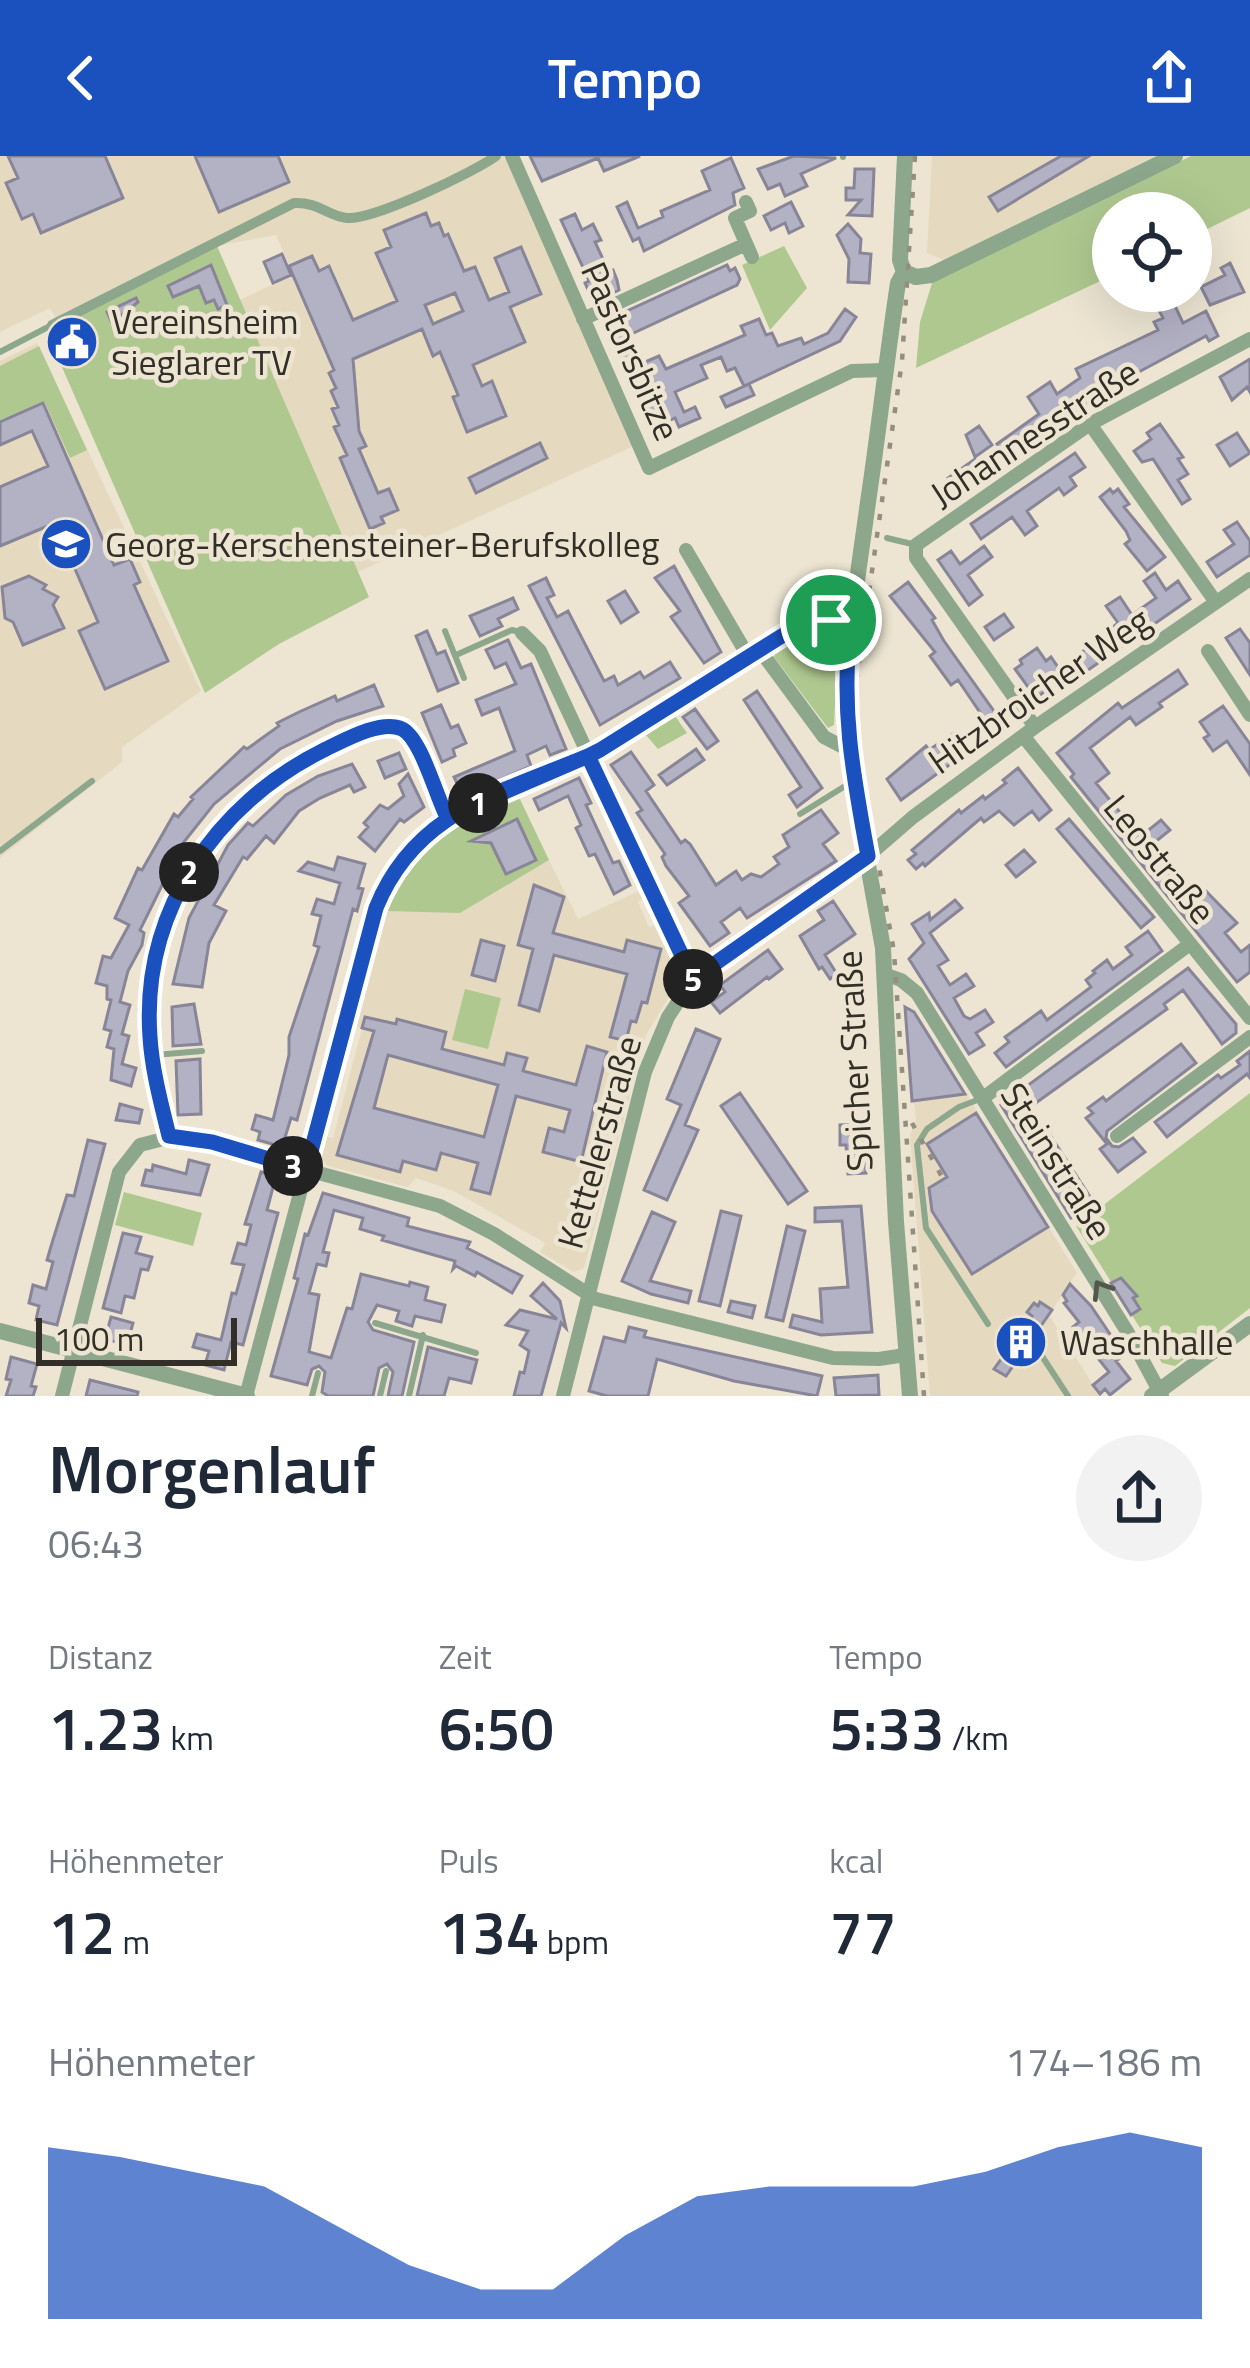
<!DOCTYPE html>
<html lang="de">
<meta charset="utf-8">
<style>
:root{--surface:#fff;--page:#f2f2f3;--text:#1f2937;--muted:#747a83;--accent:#1b51be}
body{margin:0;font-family:"Titillium Web",sans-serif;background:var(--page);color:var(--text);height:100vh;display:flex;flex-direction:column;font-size:45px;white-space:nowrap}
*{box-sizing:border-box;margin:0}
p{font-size:39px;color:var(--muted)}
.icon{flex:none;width:66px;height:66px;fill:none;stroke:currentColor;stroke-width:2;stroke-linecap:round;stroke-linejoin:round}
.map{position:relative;height:1240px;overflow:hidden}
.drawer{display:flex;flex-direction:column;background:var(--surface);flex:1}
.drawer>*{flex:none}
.tools{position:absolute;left:1092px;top:36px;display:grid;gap:24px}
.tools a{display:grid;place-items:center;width:120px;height:120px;border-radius:50%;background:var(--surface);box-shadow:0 12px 48px #0002;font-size:60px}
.scale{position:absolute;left:36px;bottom:30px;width:201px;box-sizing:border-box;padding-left:12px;border:6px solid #322f28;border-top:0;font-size:33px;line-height:42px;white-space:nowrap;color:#322f28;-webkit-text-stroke:9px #ede5d2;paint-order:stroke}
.pin{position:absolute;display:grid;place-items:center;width:102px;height:102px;color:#fff;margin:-51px;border:6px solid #fff;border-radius:50%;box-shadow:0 3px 12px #0007}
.km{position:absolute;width:60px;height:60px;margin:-30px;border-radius:50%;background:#222;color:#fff;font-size:33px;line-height:60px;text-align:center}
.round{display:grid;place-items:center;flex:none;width:126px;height:126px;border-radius:63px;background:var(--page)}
.head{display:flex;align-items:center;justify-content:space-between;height:204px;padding:0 48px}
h1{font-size:66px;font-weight:600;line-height:90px}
.stats{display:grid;grid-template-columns:repeat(3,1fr);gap:18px;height:204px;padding:12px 48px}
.stats div{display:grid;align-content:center}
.stats b{font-size:60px;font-weight:600}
.stats small{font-size:33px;font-weight:400}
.stats p{font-size:33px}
.chart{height:336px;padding:24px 48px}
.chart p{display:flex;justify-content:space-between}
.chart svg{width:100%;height:216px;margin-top:12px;fill:var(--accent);opacity:.7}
header{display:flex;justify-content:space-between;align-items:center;height:156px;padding:0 48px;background:var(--accent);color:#fff;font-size:54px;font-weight:600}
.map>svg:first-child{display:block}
.built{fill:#e5dac0}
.green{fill:#afc890}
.building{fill:#b3b1c4;stroke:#878597;stroke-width:3;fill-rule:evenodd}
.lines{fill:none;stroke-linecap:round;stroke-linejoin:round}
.service{stroke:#8ca78c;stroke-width:6}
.pedestrian{stroke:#8ca78c;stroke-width:10}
.minor{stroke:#8ca78c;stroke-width:14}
.tertiary{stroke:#8ca78c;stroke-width:16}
.rail{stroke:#938e81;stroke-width:4.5;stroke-dasharray:6 12;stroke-linecap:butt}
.oneway{stroke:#52594b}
.route-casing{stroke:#fff;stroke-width:24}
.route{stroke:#1b51be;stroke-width:15}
.labels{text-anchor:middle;stroke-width:9;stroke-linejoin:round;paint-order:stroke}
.poi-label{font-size:36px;fill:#322f28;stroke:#ede5d2;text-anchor:start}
.street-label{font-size:36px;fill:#322f28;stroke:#ede5d2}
</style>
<header><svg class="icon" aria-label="back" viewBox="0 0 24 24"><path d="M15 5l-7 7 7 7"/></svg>Tempo<svg class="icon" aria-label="share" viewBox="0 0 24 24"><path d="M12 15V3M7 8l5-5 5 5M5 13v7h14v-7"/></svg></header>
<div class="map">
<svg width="1250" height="1240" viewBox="0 0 1250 1240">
<rect width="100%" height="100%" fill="#ede5d2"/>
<path class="built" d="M0 0H510L634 290 358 416 240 144 293 118 276 79 217 90 60 170 50 152 0 176Z
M932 0H1156L944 104 927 97Z
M37 187 201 535 122 591V606L0 702V205Z
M549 704 578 763 643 733 647 741 638 746 649 771 659 767 676 801 677 818 672 836 646 879 584 1112 574 1116 540 1096 545 1087 454 1035 416 1022 407 1031 326 1009 319 997 323 980 333 982 362 873 353 869 384 755 460 756Z
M904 850 915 854 1077 1117 1049 1159 1100 1240H930L910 979 916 964Z"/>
<path class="green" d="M1191 0H1250V52L1191 81V57H1113V119L916 212 920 166 932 127Z
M217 90 369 441 279 488 205 537 47 177Z
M784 90 807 132 770 174 742 109Z
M39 190 87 294 70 302 44 245 0 264V210Z
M818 470 833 472 838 479 834 569 828 572 774 501 776 493Z
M673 557 687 577 658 593 646 579 647 573Z
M517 637 549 704 460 757 384 755C406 686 456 665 517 637Z
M465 833 501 842 488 893 452 884Z
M1250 937V1152L1175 1210 1162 1207 1076 1070Z
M124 1036 202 1057 193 1090 115 1069Z"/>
<path class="building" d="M8 0H105L123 42 41 77 33 58 22 63 6 27 18 22Z
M195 0H278L289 26 219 56Z
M530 0H640L604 15 598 2 542 25Z
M794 0 836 2 801 18 807 30 785 40 780 28 768 33 758 13Z
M1061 0H1089L998 55 989 41Z
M731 2 744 32 733 37 735 49 644 95 639 82 633 85 617 51 627 46 638 72 663 61 661 55 710 34 702 15Z
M855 13H874L872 60 848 59 861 44H846V32H854Z
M791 46 803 70 789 77 785 67 771 74 764 60Z
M426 57 431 70 439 67 444 80 448 78 464 115 475 111 489 144 509 136 495 102 521 91 541 138 510 151 525 186 473 209 482 230 492 225 506 260 467 276 453 241 458 239 440 196 433 200 422 173 353 203 359 275 366 290 359 293 378 337 389 333 398 354 381 361 384 367 370 373 340 302 347 299 334 271 339 269 332 253 338 251 331 235 336 232 329 217 334 214 289 110 312 100 319 115 329 110 353 164 397 145 376 97 391 91 384 74ZM455 137 463 155 433 168 425 149Z
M575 58 582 74 593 68 601 84 595 86 609 116 613 114 617 124 619 134 596 145 593 134 589 136 585 127 589 125 587 120 561 64Z
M848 68 861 83 860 97 871 98 869 127 848 126 849 103 837 79Z
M282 98 291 119 273 127 264 106Z
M1230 107 1244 136 1210 149 1201 131 1225 119 1221 112Z
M211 109 227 149 218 153 214 144 206 147 199 130 173 141 168 130Z
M727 109 730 115 735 112 740 123 737 129 612 187 605 165Z
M1169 137 1183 167 1206 155 1218 180 1209 185 1206 180 1135 218 1133 214 1098 231 1102 238 1007 303 997 288 1039 258 1028 241 1050 226 1057 238 1080 222 1076 213 1158 174 1154 166 1163 162 1154 145Z
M136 142 138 146 112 167 107 156Z
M845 153 856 161 840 185 744 230 735 212 727 215 721 201 701 209 707 222 675 236 684 256 695 251 700 262 679 271 675 262 655 271 617 192 625 188 636 210 659 200 666 213 745 179 741 170 759 163 766 179 772 177 778 190 801 182 804 188 828 177Z
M81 166 94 191 63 207 50 182Z
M1250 203V236L1247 231 1232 244 1220 221Z
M749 228 754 239 726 251 721 241Z
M43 247 114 409 130 403 140 426 134 429 168 505 105 533 79 475 98 466 55 367 0 390V331L48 310 32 275 0 289V266Z
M1160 268 1183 301 1178 303 1188 318 1178 324 1190 343 1182 348 1153 303 1142 306 1134 295 1151 283 1147 277Z
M979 270 992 289 975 301 966 279Z
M1237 277 1250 297 1230 310 1217 289Z
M540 287 547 302 476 337 469 322Z
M1075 297 1085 311 1070 321 1076 330 1064 339 1059 332 1027 355 1037 370 1025 379 1012 361 981 383 971 368Z
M975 303 985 317 958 336 948 322Z
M1110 333 1113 337 1118 333 1129 348 1124 351 1165 401 1147 415 1125 388 1130 384 1126 375 1100 341Z
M1237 366 1250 385V399L1217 421 1207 406 1234 388 1224 374Z
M984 390 992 401 968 419 982 439 969 449 938 404 951 395 960 408Z
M674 410 721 496 704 507 671 461 680 455 655 422Z
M1155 417 1166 434 1178 425 1190 443 1058 535 1054 529 1036 542 1015 513 1022 508 1020 504 1037 492 1046 505 1051 501 1060 514 1118 467 1106 450 1120 441 1132 459 1156 442 1144 425Z
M29 420 46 429 43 433 58 441 53 449 64 472 23 489 13 466 5 462 2 431Z
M546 422 554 439 547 442 557 461 568 455 604 525 614 520 618 529 640 516 644 522 670 506 680 522 600 569 529 430Z
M908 426 935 462 932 464 944 485 1006 572 992 582 976 561 981 558 958 524 951 529 930 500 935 496 890 440Z
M625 435 638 456 621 467 608 445Z
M513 442 518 453 498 463 502 470 480 480 470 460Z
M1004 458 1013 471 994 484 985 471Z
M1240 473 1250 487V519L1226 482Z
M427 475 437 498 445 495 458 527 438 535 416 480Z
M508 484 521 512 531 508 566 593 550 599 546 590 527 599 531 610 463 640 454 621 515 595 499 552 482 559 476 544 516 528 506 507 495 512 486 494Z
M1178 514 1187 528 1159 547 1162 551 1136 569 1130 561 1090 592 1109 617 1096 627 1140 681 1161 664 1170 674 1150 690 1195 745 1206 735 1237 767 1225 777 1241 796 1250 789V816L1237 826 1071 621 1074 618 1057 597 1118 547 1122 552Z
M374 529 383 550 337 565 280 593 214 648 172 701 175 703 140 774 144 777 142 789 128 815 120 846 130 849 122 878 129 880 122 908 136 912 131 930 111 924 114 893 107 891 111 875 104 873 111 844 107 843V830L96 827 103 800 111 802 129 769 115 762 138 712 142 714 174 658 178 661 193 643 191 641 244 591 247 593 279 570 277 567 299 556 335 540 337 545Z
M757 535 822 632 797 651 789 639 801 631 744 544Z
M441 549 451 572 458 569 466 587 453 593 455 600 442 606 422 557Z
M1223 550 1250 588V619L1227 585 1213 595 1204 582 1209 579 1200 566Z
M695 553 718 585 707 593 683 561Z
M954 577 967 596 901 644 887 623 926 590 929 594Z
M696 593 704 604 667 629 659 619Z
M631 596 654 629 646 635 681 687 685 684 690 688 716 729 736 715 742 724 751 718 761 721 779 708 774 701 789 691 783 679 821 654 838 677 823 688 836 705 747 762 740 752 721 766 729 777 710 790 679 747 689 740 666 710 662 701 665 698 637 657 642 654 611 609Z
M399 597 406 613 385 622 378 605Z
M352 608 365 631 354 636 350 629 320 642 299 655 274 687 266 680 247 703 243 701 214 749 226 755 209 787 202 831 173 828 189 762 228 689 248 667 253 670 286 639 318 620Z
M1018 612 1051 654 1039 664 1032 655 1014 669 999 655 984 666 981 662 925 710 923 707 916 713 908 704 916 698 912 694 959 654 961 657 983 640 985 643 1006 627 1003 624Z
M408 618 424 651 404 666 400 663 375 695 359 681 368 671 364 667 380 649 388 653 404 640 399 628Z
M579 622 591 647 586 649 613 707 619 705 630 729 614 738 595 698 589 700 576 672 581 669 568 640 539 654 534 643Z
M517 663 536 704 506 718 491 687 471 685Z
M1069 663 1154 761 1141 772 1057 673Z
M1024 694 1035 706 1016 721 1006 709Z
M338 701 365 708 358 732 363 733 357 755 353 753 297 964 291 962 282 991 258 984 260 976 252 973 256 959 273 964 289 899V881L319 791 314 789 321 760 312 758 317 743 334 748 340 727 299 715 308 706 334 714Z
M534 729 564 741 553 777 624 796 627 784 661 793 647 847 642 846 636 866 631 865 626 885 610 881 627 818 554 799 539 855 519 849 533 793 518 789Z
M955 744 962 752 930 777 948 804 938 810 950 829 966 818 974 830 954 842 964 860 970 863 985 854 993 866 976 877 984 889 969 898 909 803 924 787 912 768 929 757 930 764Z
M833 745 855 778 825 799 837 818 830 823 822 811 819 813 800 780 824 764 818 755Z
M1148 775 1162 795 1006 911 995 897 1009 886 1005 881 1041 855 1047 864 1091 831 1086 824 1095 817 1093 815 1107 804 1113 813 1132 799 1126 791Z
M481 784 504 790 495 825 472 819Z
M768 794 782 813 769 823 767 821 720 857 711 846 725 836 720 829Z
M1188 812 1236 868V877L1222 888 1183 834 1164 848 1167 853 1026 954 1044 982 1050 979 1098 1053 1087 1061 1083 1056 1071 1062 1001 949Z
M194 848 201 888 173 890 172 851Z
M905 851 914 856 965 938 912 945Z
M365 861 396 868 397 863 446 876 442 893 504 909 507 897 527 902 523 915 576 929 587 890 607 896 581 1006 543 996 549 972 564 976 570 954 516 940 490 1038 471 1033 478 1007 441 997 436 1014 403 1005 400 1016 337 999 374 875 362 872ZM388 899 498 929 484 981 374 952Z
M696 873 720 883 685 969 698 974 667 1044 644 1034 681 949 667 943Z
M1181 888 1196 907 1107 975 1106 982 1112 990 1119 991 1133 982 1145 996 1118 1016 1100 993 1107 988 1086 962 1093 957 1088 952 1103 941 1106 945Z
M1250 895V922L1247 918 1167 981 1155 966 1218 919 1221 922 1240 909 1237 905Z
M200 903 201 958 178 959 176 905Z
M740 937 807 1035 788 1048 721 950Z
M120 948 142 954 139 967 116 964Z
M976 957 1048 1071 972 1118 932 1055 929 1032 947 1021 927 988Z
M864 968 866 1017 848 1018 846 989H840V969Z
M88 984 105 988 57 1169 36 1164 39 1150 29 1147 33 1129 46 1133 53 1106 47 1104 52 1087 67 1039 74 1040Z
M189 1004 209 1009 200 1039 142 1029 146 1014 152 1015 153 1009 186 1018Z
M261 1016 276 1020 267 1054 278 1057 243 1189 231 1186 224 1214 205 1209 209 1195 193 1191 197 1178 221 1184 232 1137 236 1138 244 1109 232 1107 238 1087 246 1089 251 1069 245 1068Z
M323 1037 409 1062 407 1070 470 1086 467 1092 522 1120 512 1137 477 1116 475 1120 456 1110 453 1113 455 1105 382 1084 384 1080 360 1073 363 1062 334 1054 323 1096 329 1097 326 1110 317 1108 309 1137 319 1139 309 1196 331 1202 347 1152 352 1153 361 1118 409 1130 410 1126 428 1131 425 1144 445 1149 441 1166 415 1160 412 1170 396 1165 399 1155 377 1149 368 1166 373 1174 414 1186 402 1240H388L393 1216 387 1208 379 1212 373 1240H328L322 1236 325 1216 319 1210 312 1213 307 1229 271 1220 298 1123 294 1122 305 1078 308 1079Z
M861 1050 872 1176 821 1179 790 1171 793 1159 822 1166 820 1133 848 1131 842 1065 815 1066V1052Z
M721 1055 741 1060 720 1150 699 1145Z
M652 1056 675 1066 650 1125 691 1135 688 1147 651 1138 622 1125Z
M787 1070 805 1075 783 1165 766 1161Z
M123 1077 141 1081 136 1097 152 1101 148 1114 141 1113 134 1142 125 1140 121 1157 103 1152Z
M1121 1122 1137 1140 1133 1142 1140 1153 1131 1159 1111 1127Z
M543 1127 560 1145 566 1172 561 1167 541 1240H514L520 1216 524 1217 529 1195 520 1189 528 1175 506 1169 520 1154 557 1163 531 1140Z
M1070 1128 1091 1150 1120 1193 1115 1196 1120 1202 1116 1205 1130 1223 1110 1239 1105 1233 1100 1238 1093 1229 1109 1216 1073 1171 1079 1166 1064 1147 1067 1145 1063 1139Z
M731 1145 755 1150 752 1162 728 1156Z
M1040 1146 1052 1154 1006 1220 994 1213 1032 1160 1027 1156 1034 1147 1038 1150Z
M111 1161 133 1167 127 1189 105 1183Z
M629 1171 646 1175 644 1181 822 1220 817 1240 734 1225 657 1203 648 1240H607L589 1235 604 1181 625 1186Z
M428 1191 477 1204 471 1227 449 1222 444 1240H417Z
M11 1201 37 1208 31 1230 36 1231 33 1240H6L11 1224 6 1223Z
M878 1219 879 1239 836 1240 834 1222Z
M90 1224 138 1236 137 1240H86Z"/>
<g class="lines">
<path class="service" d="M843 0V1
M0 196 50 170
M887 382 912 388
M445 475 464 522
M456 499 512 474 519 476
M800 658 850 627
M0 695 92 625
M155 899 202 895
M980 943 959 951 927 973 917 989 926 1072 988 1168
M375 1167 476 1197
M1038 1194 1068 1240
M312 1240 318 1217
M380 1240 386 1215
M409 1240 423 1179"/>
<path class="pedestrian" d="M52 169 294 47C319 46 327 60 347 62 373 64 473 17 496 0"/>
<path class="minor" d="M512 0 649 312 852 215 884 214
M746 46 750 55 735 62 752 101
M583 163 746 88
M1090 268 1215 445
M686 394 748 500
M522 477 540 495 693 823
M759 493 824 581 847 593
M1208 495 1250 559
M1035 571 916 402V389L1090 268 1250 183
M1024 581 1250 862
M884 818 901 824 917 837 1128 1177 1162 1240
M983 942 1190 788
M169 980C161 944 150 908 149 872 147 746 223 633 341 587 360 579 391 561 409 578 425 593 436 640 447 661
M1117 980 1250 881
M62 1240 119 1016 140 989 179 979 440 1050 494 1078 596 1143 833 1202 879 1203 905 1199
M246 1240 376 752 401 702 444 663 600 594 801 468 812 463 851 467
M563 1240 645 916 668 861 693 823 868 700 913 661 1035 571 1250 423"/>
<path class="tertiary" d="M905 0 900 104 904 116 898 127C887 200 879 272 868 346 857 428 842 509 847 593L883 792 896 1066 910 1240
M904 116 916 121 931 119 1175 0
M0 1175 247 1240
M1152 1240 1250 1168"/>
<path class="rail" d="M915 0 902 205 856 527 858 592 894 796 924 1240
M912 967 947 1030"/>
</g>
<defs><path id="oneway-chevron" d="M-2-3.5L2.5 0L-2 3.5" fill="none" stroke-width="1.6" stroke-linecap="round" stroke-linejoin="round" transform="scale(3)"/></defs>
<use class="oneway" href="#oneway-chevron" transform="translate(1101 1133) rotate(-122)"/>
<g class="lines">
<g class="route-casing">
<path id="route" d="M831 464 812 463 801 468 600 594 588 600 447 661C436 640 421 582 402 573 381 563 343 585 324 594 215 648 141 756 150 881 152 914 161 947 169 980L212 986 306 1014 376 752C415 655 500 637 588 600L693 823 868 700C853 619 840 550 851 467L831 464"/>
</g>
<use href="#route" class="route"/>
</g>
<defs>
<g id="civic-disc" transform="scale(2.7)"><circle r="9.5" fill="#1b51be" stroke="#ede5d2"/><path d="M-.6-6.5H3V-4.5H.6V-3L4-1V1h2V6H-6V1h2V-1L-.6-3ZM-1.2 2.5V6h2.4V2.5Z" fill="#fff"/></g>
<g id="school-disc" transform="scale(2.7)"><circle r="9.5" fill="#1b51be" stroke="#ede5d2"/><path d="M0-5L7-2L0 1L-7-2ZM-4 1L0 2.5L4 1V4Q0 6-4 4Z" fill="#fff"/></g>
<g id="building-disc" transform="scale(2.7)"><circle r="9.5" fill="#1b51be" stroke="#ede5d2"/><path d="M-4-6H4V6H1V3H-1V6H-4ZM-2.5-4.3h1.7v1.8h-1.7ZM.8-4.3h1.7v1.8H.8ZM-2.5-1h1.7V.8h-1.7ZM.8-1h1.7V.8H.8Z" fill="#fff"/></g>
</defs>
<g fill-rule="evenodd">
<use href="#civic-disc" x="72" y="186"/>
<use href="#school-disc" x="66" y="388"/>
<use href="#building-disc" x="1021" y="1186"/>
</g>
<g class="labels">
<g class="poi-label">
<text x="111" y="178">Vereinsheim<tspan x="111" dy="41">Sieglarer TV</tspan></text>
<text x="105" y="401">Georg-Kerschensteiner-Berufskolleg</text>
<text x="1060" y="1199">Waschhalle</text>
</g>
<g class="street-label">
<text transform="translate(631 195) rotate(66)" y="13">Pastorsbitze</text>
<text transform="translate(1034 277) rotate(-33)" y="13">Johannesstraße</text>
<text transform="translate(1039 534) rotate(-35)" y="13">Hitzbroicher Weg</text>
<text transform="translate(1160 703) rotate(51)" y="13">Leostraße</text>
<text transform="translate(854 905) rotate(-93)" y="13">Spicher Straße</text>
<text transform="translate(599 986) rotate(-74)" y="13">Kettelerstraße</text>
<text transform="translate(1057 1005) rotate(58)" y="13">Steinstraße</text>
</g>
</g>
</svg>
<div class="tools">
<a><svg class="icon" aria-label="locate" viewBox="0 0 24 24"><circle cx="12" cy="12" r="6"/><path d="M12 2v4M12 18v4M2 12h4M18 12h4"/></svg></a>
</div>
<div class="scale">100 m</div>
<div class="pin" style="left:831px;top:464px;background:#1e9e55"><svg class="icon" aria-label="arrive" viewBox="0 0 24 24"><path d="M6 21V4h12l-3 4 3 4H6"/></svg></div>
<b class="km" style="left:478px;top:647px">1</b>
<b class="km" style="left:189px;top:716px">2</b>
<b class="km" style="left:293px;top:1010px">3</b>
<b class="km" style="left:693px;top:823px">5</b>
</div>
<section class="drawer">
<div class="head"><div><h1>Morgenlauf</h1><p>06:43</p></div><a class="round"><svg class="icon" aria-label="share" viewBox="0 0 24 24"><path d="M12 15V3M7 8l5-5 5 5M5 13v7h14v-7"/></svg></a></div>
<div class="stats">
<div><p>Distanz</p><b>1.23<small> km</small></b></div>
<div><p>Zeit</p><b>6:50</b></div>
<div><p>Tempo</p><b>5:33<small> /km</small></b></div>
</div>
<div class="stats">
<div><p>Höhenmeter</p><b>12<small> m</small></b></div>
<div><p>Puls</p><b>134<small> bpm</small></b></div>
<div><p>kcal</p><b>77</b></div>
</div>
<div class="chart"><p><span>Höhenmeter</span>174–186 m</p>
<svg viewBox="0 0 160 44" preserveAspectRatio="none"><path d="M0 44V9L10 11L20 14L30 17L40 25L50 33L60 38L70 38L80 27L90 19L100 17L110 17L120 17L130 14L140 9L150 6L160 9V44z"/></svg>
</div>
</section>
